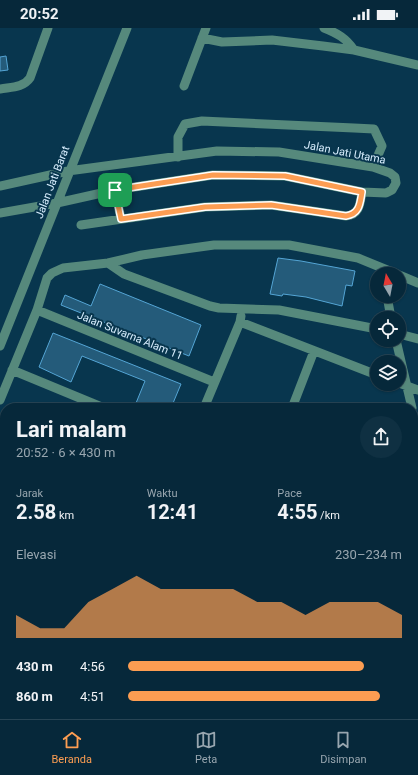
<!DOCTYPE html>
<html lang="id">
<meta charset="utf-8">
<style>
:root{--surface:#06283a;--page:#0f3042;--text:#f1f3f6;--muted:#98a6af;--line:#274454;--accent:#fc9d52}
body{margin:0;font-family:Roboto,sans-serif;background:var(--page);color:var(--text);height:100vh;display:flex;flex-direction:column;font-size:15px;white-space:nowrap}
*{box-sizing:border-box;margin:0}
p{font-size:13px;color:var(--muted)}
.icon{flex:none;width:22px;height:22px;fill:none;stroke:currentColor;stroke-width:2;stroke-linecap:round;stroke-linejoin:round}
.map{position:relative;flex:1;overflow:hidden}
.details{position:absolute;left:0px;top:375px;width:418px;height:316px;display:flex;flex-direction:column;background:var(--surface);border-radius:16px 16px 0 0;box-shadow:0 1px 3px #0004,0 0 0 1px var(--line)}
.details>*{flex:none}
.needle{width:26px;rotate:350deg}
.fabs{position:absolute;left:370px;top:239px;display:grid;gap:8px}
.fabs a{display:grid;place-items:center;width:36px;height:36px;border-radius:50%;background:var(--surface);box-shadow:0 1px 3px #0004,0 0 0 1px var(--line);font-size:20px}
.pin{position:absolute;display:grid;place-items:center;width:34px;height:34px;color:#fff;margin:-17px;border-radius:8px;box-shadow:0 2px 6px #0006}
.round{display:grid;place-items:center;flex:none;width:42px;height:42px;border-radius:21px;background:var(--page)}
.headline{display:flex;align-items:center;justify-content:space-between;height:68px;padding:0 16px}
h1{font-size:22px;font-weight:700;line-height:30px}
.stats{display:grid;grid-template-columns:repeat(3,1fr);gap:6px;height:68px;padding:4px 16px}
.stats div{display:grid;align-content:center}
.stats b{font-size:20px;font-weight:700}
.stats small{font-size:11px;font-weight:400}
.stats p{font-size:11px}
.chart{height:112px;padding:8px 16px}
.chart p{display:flex;justify-content:space-between}
.chart svg{width:100%;height:72px;margin-top:4px;fill:var(--accent);opacity:.7}
ul{padding:0 16px;list-style:none;font-size:13px}
li{display:grid;grid-template-columns:64px 48px 1fr;align-items:center;height:30px}
li i{height:10px;border-radius:5px;background:var(--accent)}
.status{display:flex;justify-content:space-between;align-items:center;height:28px;padding:0 20px;background:var(--surface);direction:ltr}
.status svg{height:11px;fill:currentColor}
.dock{display:flex;justify-content:space-around;align-items:center;height:56px;border-top:1px solid var(--line);background:var(--surface);font-size:11px;color:var(--muted)}
.dock a{display:grid;justify-items:center;gap:2px}
.dock .on{color:var(--accent)}
.map>svg:first-child{display:block}
.building{fill:#245b7a;stroke:#54a5d5}
.lines{fill:none;stroke-linecap:round;stroke-linejoin:round}
.minor{stroke:#56897c;stroke-width:9}
.route-casing{stroke:#fff;stroke-width:8}
.route{stroke:#fc9d52;stroke-width:5}
.labels{text-anchor:middle;stroke-width:4;stroke-linejoin:round;paint-order:stroke}
.street-label{font-size:11px;fill:#d8eefe;stroke:#08364e}
</style>
<div class="status"><b>20:52</b><svg viewBox="0 0 49 12"><path d="M0 12V9h3v3zM5 12V6h3v6zM10 12V3h3v9zM15 12V0h3v12zM26 1h20v11H26zM47 4h2v5h-2z"/></svg></div>
<div class="map">
<svg width="418" height="691" viewBox="0 0 418 691">
<rect width="100%" height="100%" fill="#08364e"/>
<path class="building" d="M6 28 8 42 0 43V29Z
M278 230 301 233 355 243 352 258 346 257 342 278 306 269 283 266 282 268 270 266Z
M100 256 201 297 189 328 61 277 65 267 91 278Z
M53 305 181 356 171 380H134L145 353 82 328 71 354 39 339Z"/>
<g class="lines">
<path class="minor" d="M324 0C337 5 346 10 354 22
M202 10 222 14 272 12 323 18 354 22 418 37
M184 58 206 0
M0 61C11 59 23 60 30 50L48 0
M178 129V109L185 96 202 93 354 100 374 101 382 118 373 139
M0 158 68 143 217 123 279 124 373 139 390 145 395 149 396 155 392 162 386 165 362 164 285 148 213 147 115 162 57 175 0 185
M115 162 121 191
M81 197 205 179 271 177 346 188C360 187 360 175 362 164
M108 235 124 246 210 278 219 280 279 282 377 301
M399 247 418 255
M387 268 391 290
M37 282 214 354
M240 294 377 347
M399 306 418 311
M396 312 412 380
M0 318C42 212 84 106 127 0
M12 342 104 380
M399 355 418 362
M0 372 37 282 47 250 52 245 63 240 108 235 142 227 214 217H289L358 230 397 246
M204 380 240 294 241 288
M292 380 314 323
M413 386 418 411
M0 408 5 410
M413 431 418 433
M0 478 5 480
M413 501 418 503
M0 558 5 560
M413 584 418 568
M413 640 418 642
M0 642 5 644
M0 669 5 671
M27 686V691
M43 686 56 691
M137 686V691
M329 686 342 691
M109 691 115 686
M185 691 187 686
M393 691V686"/>
</g>
<g class="lines">
<g class="route-casing">
<path id="route" d="M213 147 285 148 362 164C360 175 360 186 346 188L271 177 205 179 121 191 115 162Z"/>
</g>
<use href="#route" class="route"/>
</g>
<g class="labels">
<g class="street-label">
<text transform="translate(345 124) rotate(11)" y="4">Jalan Jati Utama</text>
<text transform="translate(52 154) rotate(-69)" y="4">Jalan Jati Barat</text>
<text transform="translate(130 307) rotate(22)" y="4">Jalan Suvarna Alam 11</text>
</g>
</g>
</svg>
<div class="fabs">
<a><svg class="needle" viewBox="-14 -14 28 28"><path d="M0-13l5 13h-10z" fill="#e53935"/><path d="M0 13l5-13h-10z" fill="#98a6af"/></svg></a>
<a><svg class="icon" aria-label="locate" viewBox="0 0 24 24"><circle cx="12" cy="12" r="6"/><path d="M12 2v4M12 18v4M2 12h4M18 12h4"/></svg></a>
<a><svg class="icon" aria-label="layers" viewBox="0 0 24 24"><path d="M12 4l9 5-9 5-9-5zM3 14l9 5 9-5"/></svg></a>
</div>
<div class="pin" style="left:115px;top:162px;background:#1e9e55"><svg class="icon" aria-label="arrive" viewBox="0 0 24 24"><path d="M6 21V4h12l-3 4 3 4H6"/></svg></div>
<section class="details">
<div class="headline"><div><h1>Lari malam</h1><p>20:52 · 6 × 430 m</p></div><a class="round"><svg class="icon" aria-label="share" viewBox="0 0 24 24"><path d="M12 15V3M7 8l5-5 5 5M5 13v7h14v-7"/></svg></a></div>
<div class="stats">
<div><p>Jarak</p><b>2.58<small> km</small></b></div>
<div><p>Waktu</p><b>12:41</b></div>
<div><p>Pace</p><b>4:55<small> /km</small></b></div>
</div>
<div class="chart"><p><span>Elevasi</span>230–234 m</p>
<svg viewBox="0 0 160 44" preserveAspectRatio="none"><path d="M0 44V30L10 38L20 38L30 22L40 14L50 6L60 14L70 14L80 14L90 14L100 22L110 22L120 30L130 22L140 22L150 22L160 30V44z"/></svg>
</div>
<ul>
<li><b>430 m</b>4:56<i style="width:86%"></i></li>
<li><b>860 m</b>4:51<i style="width:92%"></i></li>
</ul>
</section>
</div>
<nav class="dock">
<a class="on"><svg class="icon" aria-label="home" viewBox="0 0 24 24"><path d="M3 11l9-7 9 7M6 9v11h12V9"/></svg>Beranda</a>
<a><svg class="icon" aria-label="map" viewBox="0 0 24 24"><path d="M3 6l6-2 6 2 6-2v14l-6 2-6-2-6 2zM9 4v14M15 6v14"/></svg>Peta</a>
<a><svg class="icon" aria-label="saved" viewBox="0 0 24 24"><path d="M7 4h10v16l-5-4-5 4z"/></svg>Disimpan</a>
</nav>
